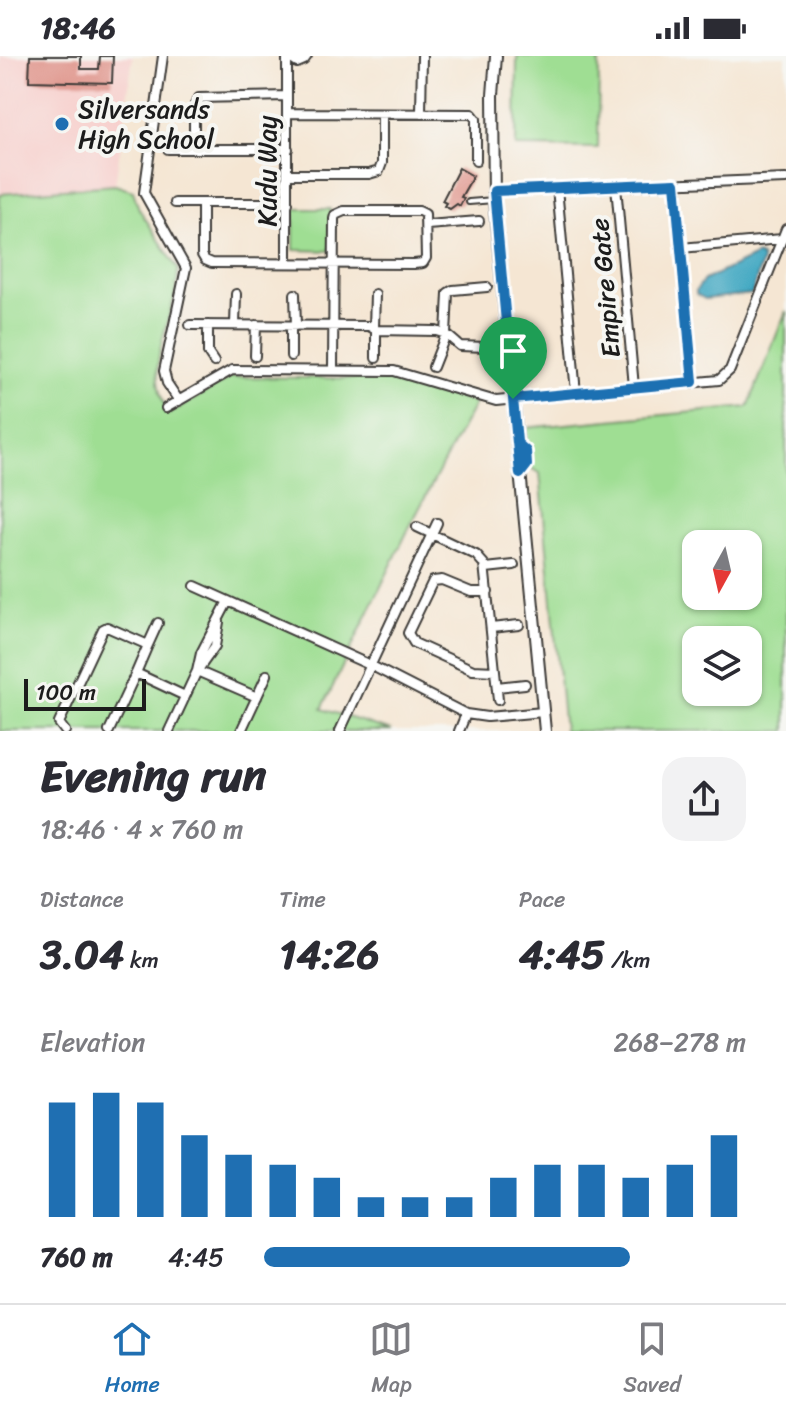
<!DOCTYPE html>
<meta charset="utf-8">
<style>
:root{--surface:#fff;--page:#f2f2f3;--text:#2b2b33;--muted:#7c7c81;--line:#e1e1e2;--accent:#1f6fb2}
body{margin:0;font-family:Sriracha,sans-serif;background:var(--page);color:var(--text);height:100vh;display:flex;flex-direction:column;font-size:30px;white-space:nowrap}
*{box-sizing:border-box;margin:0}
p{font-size:26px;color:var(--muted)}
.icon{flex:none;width:44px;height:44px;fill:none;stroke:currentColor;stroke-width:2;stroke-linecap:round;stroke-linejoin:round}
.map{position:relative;height:675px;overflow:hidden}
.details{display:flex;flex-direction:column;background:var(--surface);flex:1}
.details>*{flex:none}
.needle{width:52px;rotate:188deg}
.tools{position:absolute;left:682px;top:474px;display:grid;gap:16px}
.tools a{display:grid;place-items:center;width:80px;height:80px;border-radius:16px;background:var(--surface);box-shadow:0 2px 6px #0004;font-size:40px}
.scale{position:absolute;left:24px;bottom:20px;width:122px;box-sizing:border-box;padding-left:8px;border:4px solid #1c1c1c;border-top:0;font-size:22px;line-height:28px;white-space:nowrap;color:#1c1c1c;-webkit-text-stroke:6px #f6f6f2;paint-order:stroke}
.pin{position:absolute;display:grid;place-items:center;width:68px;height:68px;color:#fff;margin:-82px -34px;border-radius:50% 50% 50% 0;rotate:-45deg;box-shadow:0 0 8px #0007}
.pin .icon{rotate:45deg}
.round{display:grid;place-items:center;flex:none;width:84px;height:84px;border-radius:24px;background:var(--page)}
.overview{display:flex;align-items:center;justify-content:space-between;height:136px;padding:0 40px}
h1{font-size:44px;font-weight:800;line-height:60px}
.stats{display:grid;grid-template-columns:repeat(3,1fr);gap:12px;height:136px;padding:8px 40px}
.stats div{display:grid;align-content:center}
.stats b{font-size:40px;font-weight:800}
.stats small{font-size:22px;font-weight:400}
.stats p{font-size:22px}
.chart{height:224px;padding:16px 40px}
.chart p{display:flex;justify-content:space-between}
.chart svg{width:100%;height:144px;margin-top:8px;stroke:var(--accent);stroke-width:6}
ul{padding:0 40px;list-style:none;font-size:26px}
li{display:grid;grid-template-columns:128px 96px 1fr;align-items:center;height:60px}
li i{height:20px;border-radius:10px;background:var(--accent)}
.status{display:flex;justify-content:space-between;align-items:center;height:56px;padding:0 40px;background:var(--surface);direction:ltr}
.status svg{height:22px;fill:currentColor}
.tab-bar{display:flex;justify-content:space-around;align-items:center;height:112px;border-top:2px solid var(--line);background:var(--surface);font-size:22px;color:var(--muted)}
.tab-bar a{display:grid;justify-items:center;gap:4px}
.tab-bar .on{color:var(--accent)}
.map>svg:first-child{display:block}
.built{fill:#f7d0cd}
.green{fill:#9fde93;stroke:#5e7d58;stroke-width:2;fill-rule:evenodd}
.water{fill:#42a8c2;stroke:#2f626f;stroke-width:2}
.building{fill:#df9288}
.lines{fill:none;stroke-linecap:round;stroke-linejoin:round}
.service-casing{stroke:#3d3a37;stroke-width:8}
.minor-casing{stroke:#3d3a37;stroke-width:12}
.tertiary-casing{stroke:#3d3a37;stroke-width:14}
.service{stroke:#fff;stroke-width:4}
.minor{stroke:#fff;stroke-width:8}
.tertiary{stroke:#fff;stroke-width:10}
.route-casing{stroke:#fff;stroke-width:16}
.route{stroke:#1f6fb2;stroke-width:10}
.poi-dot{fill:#1f6fb2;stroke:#f6f6f2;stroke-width:3}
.labels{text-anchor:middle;stroke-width:8;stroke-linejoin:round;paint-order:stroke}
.poi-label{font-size:26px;fill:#1c1c1c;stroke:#f6f6f2;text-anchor:start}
.street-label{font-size:26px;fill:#1c1c1c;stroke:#f6f6f2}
</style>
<div class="status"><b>18:46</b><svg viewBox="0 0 49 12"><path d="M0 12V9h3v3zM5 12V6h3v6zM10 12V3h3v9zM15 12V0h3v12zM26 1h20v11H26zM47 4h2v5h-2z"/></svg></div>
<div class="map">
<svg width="786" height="675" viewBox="0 0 786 675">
<rect width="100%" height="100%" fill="#f6f6f2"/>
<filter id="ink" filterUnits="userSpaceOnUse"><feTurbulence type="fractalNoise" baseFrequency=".0125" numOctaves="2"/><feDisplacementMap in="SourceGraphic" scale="16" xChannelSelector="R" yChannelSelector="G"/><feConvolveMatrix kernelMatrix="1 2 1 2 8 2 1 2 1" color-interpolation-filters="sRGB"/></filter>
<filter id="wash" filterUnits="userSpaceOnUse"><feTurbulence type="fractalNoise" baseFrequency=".006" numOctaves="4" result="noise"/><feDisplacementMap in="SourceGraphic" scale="32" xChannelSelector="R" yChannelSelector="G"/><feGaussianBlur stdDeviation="1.8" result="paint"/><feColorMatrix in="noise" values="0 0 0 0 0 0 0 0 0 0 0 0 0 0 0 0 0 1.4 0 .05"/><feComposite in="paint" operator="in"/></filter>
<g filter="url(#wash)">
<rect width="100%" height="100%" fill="#f5e6d3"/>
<path class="built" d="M0 0H133L115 129 0 138Z"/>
<path class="green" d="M517 0H599L598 92 516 91Z
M115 129 133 135 139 153 178 213C177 263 139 308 169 358L232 321 395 323 475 347 409 472 322 653 392 675H0V138Z
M294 153H330V195L294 194Z
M786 255V675H564L540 417 531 412 524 372 748 351ZM696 488H748V540H696ZM696 584H748V636H696Z"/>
<path class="water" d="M757 199 761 201 762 205 752 238 705 243 696 238V234L704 224Z"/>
<g id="blocks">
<path class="building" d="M30 0H81V13H99L100 0H113L112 27 29 25Z
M459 112 473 120 461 141 464 142 460 150 457 148 450 153 444 150 446 147 442 145Z"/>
</g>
</g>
<g filter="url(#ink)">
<use href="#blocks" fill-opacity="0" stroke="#3d3a37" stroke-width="2"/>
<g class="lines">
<g class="service-casing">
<path id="service" d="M469 146 494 144
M520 389 526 395 527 409 522 416"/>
</g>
<g class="minor-casing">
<path id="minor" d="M163 0 144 137 186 212 164 315 167 327 179 345
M287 0 297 7 304 4 307 0
M288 57 472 58 476 63V105
M421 57 422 0
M168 93H288
M194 93V51L199 42 287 40
M288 118H369L379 115 382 107V58
M675 127 693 326
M616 130 634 331
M557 132 576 337
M494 135 786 123
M175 147H288
M202 147V199L205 204 212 207C279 207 347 208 414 208L423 207 426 202 425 158 419 155H344L335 159 334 163 333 314
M427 169 479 165
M681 192 782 183
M287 207V0
M295 238 296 270
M190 269 369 270 376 274 436 275 446 278 460 290 486 291
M208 269V297L214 306
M235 269 236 238
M291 270V300
M374 272 375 238
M255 300 256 269
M376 302V274
M433 311 446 278 448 237 453 234 487 231
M166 352 232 314 394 315 496 345 719 324 730 314 786 173
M417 471 476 499 484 508 498 644
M486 512 514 509
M195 530 372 610 466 658 487 661 543 656
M488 536H471L442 524 433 525 408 577 414 587 473 614 495 615
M491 572 519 569
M148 589 158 567
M198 614 215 590 219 566
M197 615 201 597 228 545
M497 631 525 628
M65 675 59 667 103 573 107 571 148 589 136 617 185 640
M109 675 136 617
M169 675 197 615 257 641
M241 675 267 619
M340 675 437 467
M459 675 466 658"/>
</g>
<g class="tertiary-casing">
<path id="tertiary" d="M496 0 493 39 494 144 545 675"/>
</g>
<use href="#service" class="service"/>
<use href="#minor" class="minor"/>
<use href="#tertiary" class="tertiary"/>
</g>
</g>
<g class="lines" filter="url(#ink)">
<g class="route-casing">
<path id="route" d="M513 343 520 418 527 409 526 395 517 387 513 343 693 326 675 127 494 135 513 343"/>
</g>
<use href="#route" class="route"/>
</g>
<circle class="poi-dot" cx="62" cy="68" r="8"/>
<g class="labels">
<g class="poi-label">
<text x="78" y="62">Silversands<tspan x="78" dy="30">High School</tspan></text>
</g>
<g class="street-label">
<text transform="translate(267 115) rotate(-90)" y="9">Kudu Way</text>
<text transform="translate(605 232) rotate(-95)" y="9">Empire Gate</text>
</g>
</g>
</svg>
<div class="tools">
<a><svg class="needle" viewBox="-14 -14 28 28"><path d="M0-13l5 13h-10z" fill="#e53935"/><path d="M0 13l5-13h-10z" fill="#7c7c81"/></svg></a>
<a><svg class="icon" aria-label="layers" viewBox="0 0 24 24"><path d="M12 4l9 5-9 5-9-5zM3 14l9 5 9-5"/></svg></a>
</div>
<div class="scale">100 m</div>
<div class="pin" style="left:513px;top:343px;background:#1e9e55"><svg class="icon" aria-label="arrive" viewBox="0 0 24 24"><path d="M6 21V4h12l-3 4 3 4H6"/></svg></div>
</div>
<section class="details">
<div class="overview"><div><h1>Evening run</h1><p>18:46 · 4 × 760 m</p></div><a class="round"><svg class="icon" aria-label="share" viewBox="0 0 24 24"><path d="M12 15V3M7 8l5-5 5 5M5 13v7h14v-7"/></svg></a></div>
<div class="stats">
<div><p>Distance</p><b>3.04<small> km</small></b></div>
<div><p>Time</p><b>14:26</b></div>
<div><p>Pace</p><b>4:45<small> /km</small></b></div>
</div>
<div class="chart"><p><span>Elevation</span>268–278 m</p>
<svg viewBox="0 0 160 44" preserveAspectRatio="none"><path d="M5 44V9M15 44V6M25 44V9M35 44V19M45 44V25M55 44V28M65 44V32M75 44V38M85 44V38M95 44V38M105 44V32M115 44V28M125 44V28M135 44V32M145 44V28M155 44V19"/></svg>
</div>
<ul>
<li><b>760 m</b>4:45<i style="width:76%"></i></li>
</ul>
</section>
<nav class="tab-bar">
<a class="on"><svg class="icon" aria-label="home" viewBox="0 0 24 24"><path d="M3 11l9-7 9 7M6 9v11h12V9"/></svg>Home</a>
<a><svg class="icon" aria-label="map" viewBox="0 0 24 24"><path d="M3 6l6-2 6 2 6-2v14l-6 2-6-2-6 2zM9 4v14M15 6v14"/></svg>Map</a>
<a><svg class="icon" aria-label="saved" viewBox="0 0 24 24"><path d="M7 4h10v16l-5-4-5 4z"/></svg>Saved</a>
</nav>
